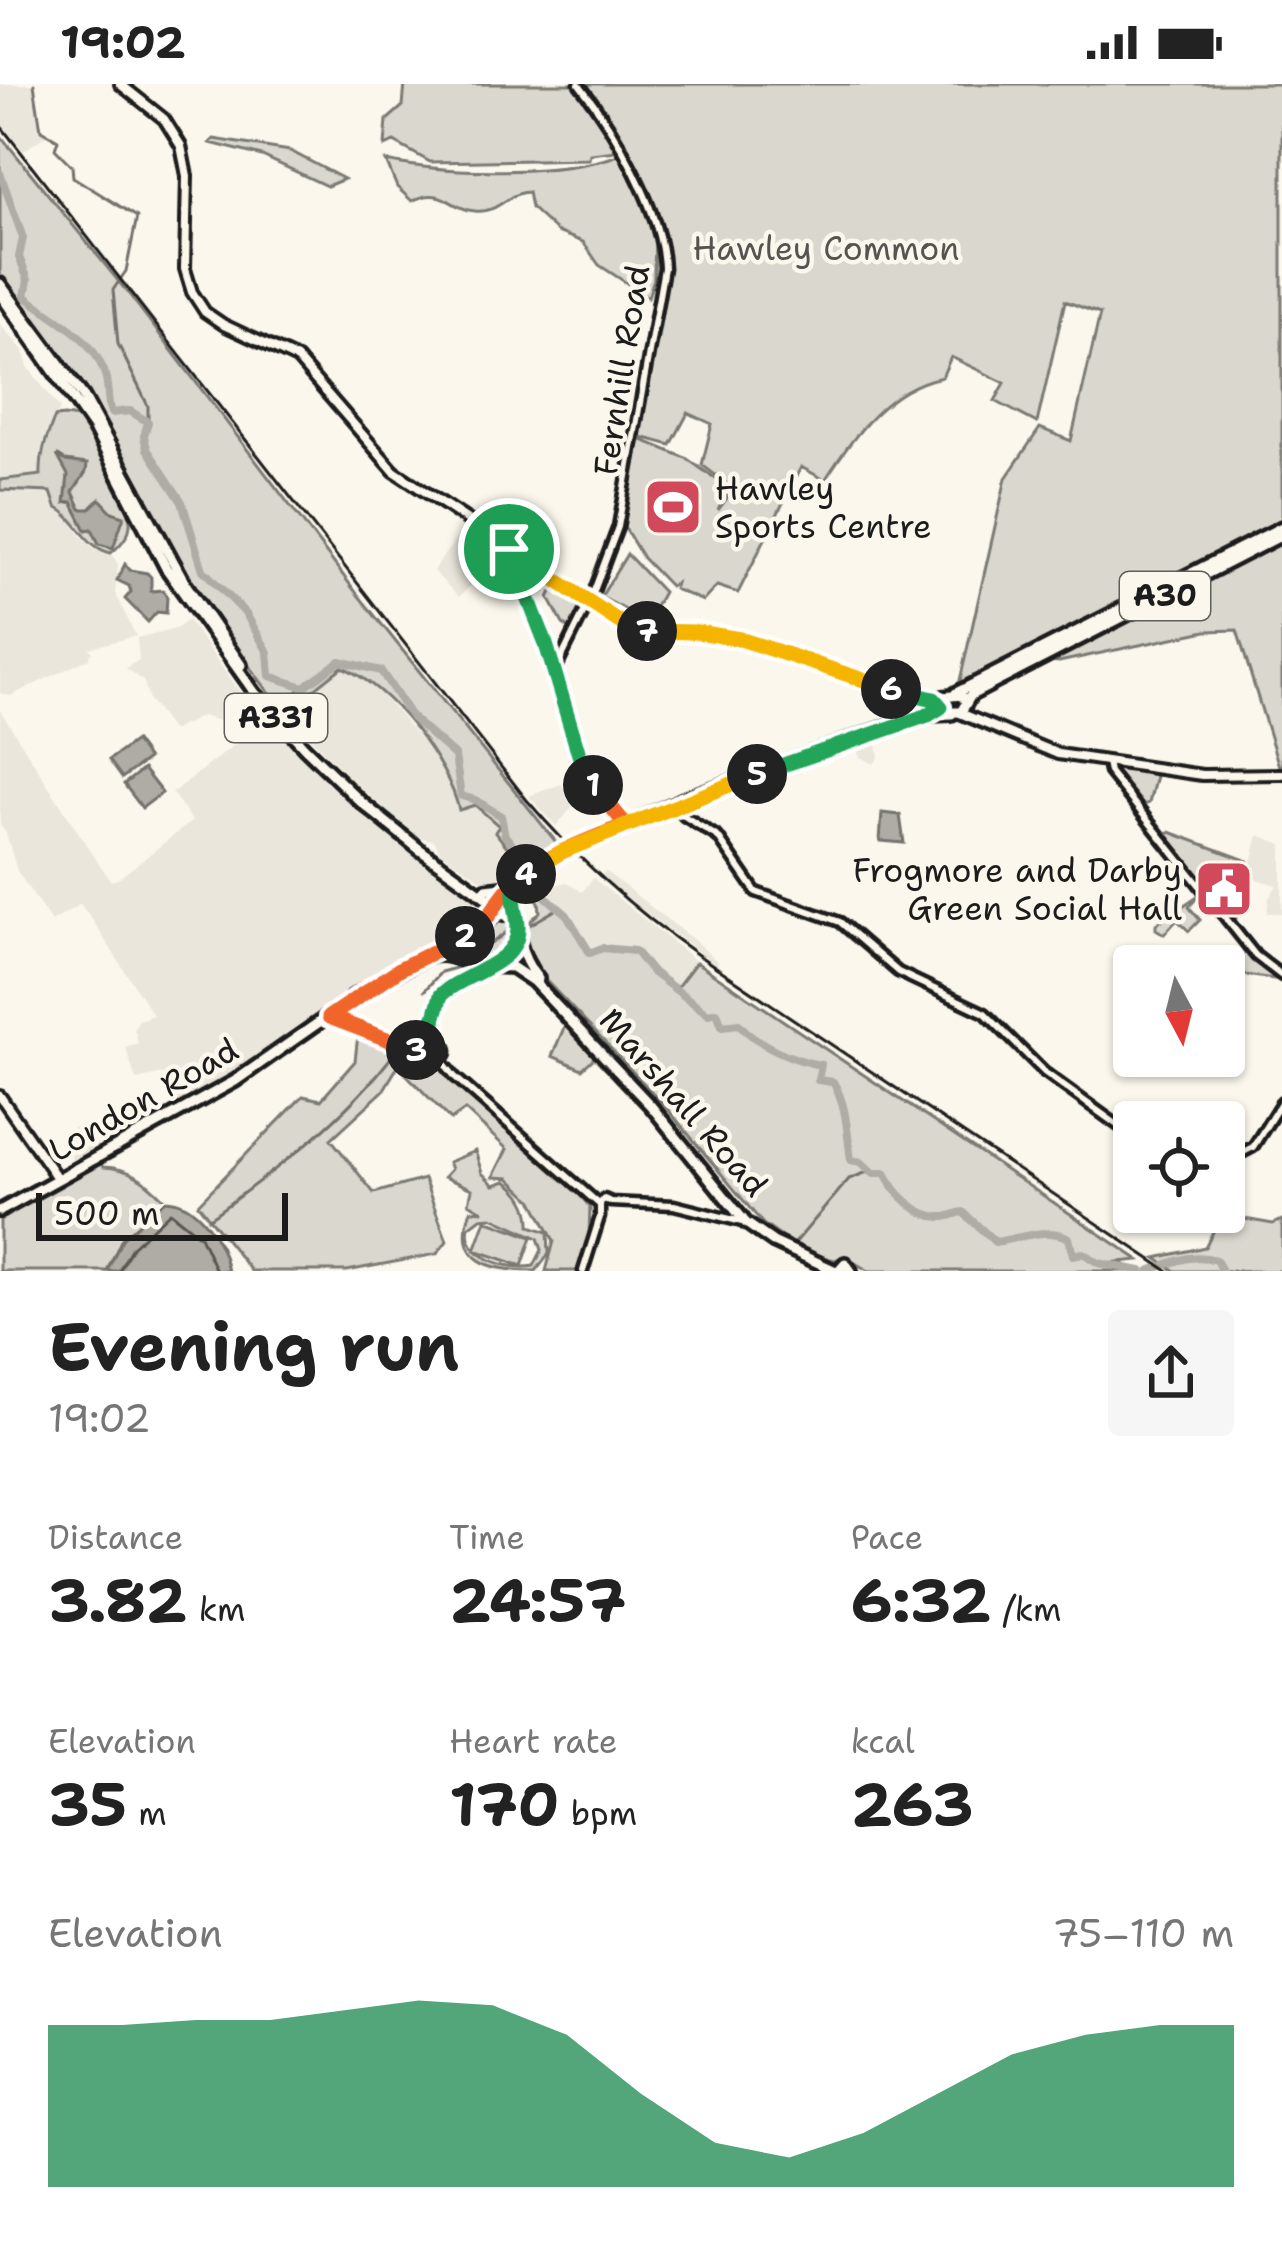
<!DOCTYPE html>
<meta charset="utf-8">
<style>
:root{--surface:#fff;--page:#f6f6f6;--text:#222;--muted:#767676;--accent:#0b8043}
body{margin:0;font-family:"Shantell Sans",sans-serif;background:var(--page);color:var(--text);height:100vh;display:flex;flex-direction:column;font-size:45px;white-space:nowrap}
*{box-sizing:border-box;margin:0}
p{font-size:39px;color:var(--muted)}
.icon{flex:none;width:66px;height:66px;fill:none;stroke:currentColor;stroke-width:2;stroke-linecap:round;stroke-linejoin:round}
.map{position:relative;height:1187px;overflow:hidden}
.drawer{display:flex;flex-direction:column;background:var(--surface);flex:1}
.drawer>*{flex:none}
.needle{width:78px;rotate:173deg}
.tools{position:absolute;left:1113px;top:861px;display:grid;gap:24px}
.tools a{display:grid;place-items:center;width:132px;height:132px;border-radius:12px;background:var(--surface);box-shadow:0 3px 9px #0004;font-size:60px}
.scale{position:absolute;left:36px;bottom:30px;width:252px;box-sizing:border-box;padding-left:12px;border:6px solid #1c1c1c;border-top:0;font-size:33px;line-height:42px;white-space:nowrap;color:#1c1c1c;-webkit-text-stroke:9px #fbf7ec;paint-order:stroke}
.pin{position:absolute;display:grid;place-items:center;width:102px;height:102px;color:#fff;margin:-51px;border:6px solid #fff;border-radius:50%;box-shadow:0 3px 12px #0007}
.km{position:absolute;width:60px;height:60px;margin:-30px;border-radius:50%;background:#222;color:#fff;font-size:33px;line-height:60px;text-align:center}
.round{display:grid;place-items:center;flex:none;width:126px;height:126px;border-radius:12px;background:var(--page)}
.headline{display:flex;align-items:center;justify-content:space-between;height:204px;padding:0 48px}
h1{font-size:66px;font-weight:700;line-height:90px}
.figures{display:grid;grid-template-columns:repeat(3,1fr);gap:18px;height:204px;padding:12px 48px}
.figures div{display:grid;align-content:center}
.figures b{font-size:60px;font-weight:700}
.figures small{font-size:33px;font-weight:400}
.figures p{font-size:33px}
.chart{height:336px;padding:24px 48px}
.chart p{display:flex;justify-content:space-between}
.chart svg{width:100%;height:216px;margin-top:12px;fill:var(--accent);opacity:.7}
.status{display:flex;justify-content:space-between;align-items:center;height:84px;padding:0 60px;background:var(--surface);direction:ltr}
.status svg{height:33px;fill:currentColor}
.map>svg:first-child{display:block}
.built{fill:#eae6dc}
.green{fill:#dad7ce;stroke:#7b7a75;stroke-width:3;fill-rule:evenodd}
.water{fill:#afaca5;stroke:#74726e;stroke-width:3}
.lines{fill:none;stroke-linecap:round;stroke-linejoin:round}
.shore{stroke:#575653;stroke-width:3}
.stream{stroke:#74726e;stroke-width:3}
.river{stroke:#afaca5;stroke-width:8}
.tertiary-casing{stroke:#1c1c1c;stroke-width:15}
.secondary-casing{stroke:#1c1c1c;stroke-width:16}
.primary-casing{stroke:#1c1c1c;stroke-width:18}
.tertiary{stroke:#fbf7ec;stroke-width:6}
.secondary{stroke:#fbf7ec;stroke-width:8}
.primary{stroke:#fbf7ec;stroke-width:9}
.rail{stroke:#1c1c1c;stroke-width:3}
.primary-bridge-casing{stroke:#1c1c1c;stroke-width:18;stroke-linecap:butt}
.primary-bridge{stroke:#fbf7ec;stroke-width:9}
.split-1-casing{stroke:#fff;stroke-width:24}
.split-2-casing{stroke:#fff;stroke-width:24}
.split-3-casing{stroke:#fff;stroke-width:24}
.split-4-casing{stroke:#fff;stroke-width:24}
.split-5-casing{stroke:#fff;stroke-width:24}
.split-6-casing{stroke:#fff;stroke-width:24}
.split-7-casing{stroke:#fff;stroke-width:24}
.split-8-casing{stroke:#fff;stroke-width:24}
.split-1{stroke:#22a559;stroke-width:15}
.split-2{stroke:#f0652b;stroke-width:15}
.split-3{stroke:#f0652b;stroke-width:15}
.split-4{stroke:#22a559;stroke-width:15}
.split-5{stroke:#f5b400;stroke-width:15}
.split-6{stroke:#22a559;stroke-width:15}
.split-7{stroke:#f5b400;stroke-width:15}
.split-8{stroke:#f5b400;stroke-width:15}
.labels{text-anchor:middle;stroke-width:9;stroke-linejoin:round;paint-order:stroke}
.shield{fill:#fbf7ec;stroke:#5f5e5a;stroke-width:3}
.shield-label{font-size:30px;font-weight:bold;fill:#1c1c1c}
.park-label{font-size:33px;fill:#555451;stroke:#fbf7ec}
.street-label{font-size:33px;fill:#1c1c1c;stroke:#fbf7ec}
.poi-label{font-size:33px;fill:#1c1c1c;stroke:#fbf7ec;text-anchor:start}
</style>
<div class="status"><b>19:02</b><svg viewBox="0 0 49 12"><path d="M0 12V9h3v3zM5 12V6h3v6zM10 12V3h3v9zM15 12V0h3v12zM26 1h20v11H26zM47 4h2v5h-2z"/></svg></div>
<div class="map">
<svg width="1282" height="1187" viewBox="0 0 1282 1187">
<rect width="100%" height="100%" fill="#fbf7ec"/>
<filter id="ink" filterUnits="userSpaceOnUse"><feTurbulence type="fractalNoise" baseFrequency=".00833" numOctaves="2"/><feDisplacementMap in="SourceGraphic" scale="24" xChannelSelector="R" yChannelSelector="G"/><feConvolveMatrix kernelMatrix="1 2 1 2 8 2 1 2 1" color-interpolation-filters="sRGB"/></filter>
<g filter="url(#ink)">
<path class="built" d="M0 0H34L41 46 47 50 24 67 0 39Z
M0 240 23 266 28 283 60 325 49 346 41 392 0 396Z
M0 406 51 408 81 452 95 465 111 469 118 480 115 509 136 552 89 564 93 568 88 575 10 612 0 609Z
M466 440 499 462 514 486H499L485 498 479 493 459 513 433 487Z
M188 536 249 621H255L310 680 389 745 405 764 479 811 485 819 482 830 467 843 348 911 230 995 179 1023 163 990 136 996 126 964 138 959 134 944 139 936 153 931 91 834 80 820 51 838 17 787 6 749 0 741V626L87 762 111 797 118 795 192 737 172 709 238 658 219 637 202 632 172 647 149 616 144 598 126 584 139 576 137 554 177 544Z
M342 583 361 590 375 603 439 676 459 726 475 721 500 742 496 749 514 770 510 782 513 795 490 801 440 768 434 756 418 753 360 704 280 623 298 607 314 606Z
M904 641 895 645 893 654 877 660 879 673 874 680 860 673 854 660Z
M561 700 574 721 556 742 529 712Z
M1259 751 1282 760V829H1267L1269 814 1277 801 1248 793Z
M605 787 695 857 718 878 717 882 623 811 602 791Z
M593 794 696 877 676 904 652 886 635 866 602 863 590 867 567 830 539 805 567 798 582 808Z
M87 1039 98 1063 73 1077 61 1049Z"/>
<path class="green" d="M405 0H573L583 9 616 67 590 70 589 75 430 78 394 58 385 62 387 36 403 22Z
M579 0H1282V440L966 603 959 601 1006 394 1040 344 1071 357 1100 230 1065 217 1037 339 995 317 1005 299 951 273 942 293C887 304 854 351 825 396L801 383 738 509 717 502 703 517 674 505 676 499 670 502 643 474 623 441 640 355 686 374 730 405 718 426 734 405 702 381 712 340 688 329 671 361 637 352 664 184 655 148 654 195 648 213 599 181 583 158 557 148 531 124 528 108C508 108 498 130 475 127 449 125 444 101 412 117L397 103 386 77C447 90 560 92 619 71L653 139 651 122Z
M0 51 132 214 355 507 560 763 513 795 510 782 513 770 495 748 499 742 475 721 459 726C448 678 389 601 342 583L313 606 298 607 280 623 192 506 75 296 0 196Z
M214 55 290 67 344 95 327 102 262 72 210 59Z
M64 332 78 334C93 360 128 408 130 437 131 450 121 461 111 469 83 462 80 436 56 423L51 408 0 406V396L41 391C40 371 46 354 55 333Z
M1282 457V692L1237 546 1206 547 1059 578 1049 577Z
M627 470 663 508 647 537 601 513Z
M555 501 585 521 573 547 563 540 549 514Z
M1116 683 1157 688 1149 719 1141 722 1114 688Z
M1170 748 1248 777 1235 839 1159 749Z
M533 794 535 805 566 832 589 870 603 866 635 869 650 889 674 907 696 878 1139 1176 1119 1178 1138 1187H869L845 1173 834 1176 823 1173 794 1162 763 1140 665 1022 532 882 522 845 540 828 539 818 527 801Z
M1199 811 1189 823 1200 836 1189 847 1177 836 1164 850 1156 845V840Z
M497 834 512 839 510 859 478 881 467 872 471 856Z
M1243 862 1282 896 1245 891 1238 883Z
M566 939 594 968 593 975 582 985 552 972Z
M358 950 437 981 557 1084 590 1123 589 1152 579 1187H546L554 1157 533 1117 509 1094 493 1093 507 1065 465 1026 451 1036 398 982 383 1007 331 1055 374 1109 424 1095 447 1157 437 1170 347 1187H251L198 1120 303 1012 321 1016 355 977Z
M475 1067 482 1089 494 1101 506 1097C521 1107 531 1123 530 1142L548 1148 549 1170 536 1187C492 1187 452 1179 471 1126L483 1127 469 1119 472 1105 444 1093 451 1085 448 1078ZM492 1133 538 1154 542 1166 534 1182C510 1187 462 1173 469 1143L481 1134Z
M99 1077 103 1083C131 1084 145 1096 165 1116L122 1155 107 1187H0V1130Z
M1222 1131 1273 1140 1282 1136V1187H1175L1156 1174 1205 1163Z
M486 1136 532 1153 522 1182 475 1166Z"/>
<path class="water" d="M57 371 66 377 87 380 86 388 73 408 81 425H90L100 415 112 428 124 432 113 464 99 460 92 445 86 446 72 418 65 419 68 391Z
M125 480 130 486 147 489 151 493V507L163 506 167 513 166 529 157 528 148 538 125 515 131 508 129 502 117 496Z
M135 657 148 675 122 694 109 676Z
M143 685 162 709 142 724 124 700Z
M882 729 900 731 904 759 880 757Z
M165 1116C197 1116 223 1158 228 1187H107L122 1155Z"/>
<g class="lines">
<path class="shore" d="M119 1187 132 1163 170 1128 200 1152 216 1187"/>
<path class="stream" d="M34 0 41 46 58 56 55 65 72 82 73 93 137 133 126 187 113 206 118 260 148 322V338
M528 842 557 825
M473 873 508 847
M424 907 441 888 459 883
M208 1135C277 1085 345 1036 396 967
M795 1159 849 1095 870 1087
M1126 1187 1127 1183"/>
<path class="river" d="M0 89 23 154 19 173 28 196 25 212C55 236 93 251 105 291 109 304 107 318 111 329L130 327 148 338 144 352 147 365 182 418 203 486 246 530 268 568 270 592 304 603 340 577 381 587 412 634 455 672 461 712 476 716 501 732 505 752 529 779 536 804 567 831 590 869 602 864 635 867 651 887 708 930 717 928 722 942 739 940C756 960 795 977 821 981L818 996 833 998C847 1020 847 1049 851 1076L861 1078 873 1089H885C895 1109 918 1134 943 1133 950 1133 956 1129 963 1128L995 1158C1019 1155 1046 1142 1069 1154L1073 1171 1083 1169 1098 1179 1141 1187
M1149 1187C1172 1179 1191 1168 1216 1176L1222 1187"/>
<g class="tertiary-casing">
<path id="tertiary" d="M509 465V474L537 533 585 690 625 739
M555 587 592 512 618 443 664 184C662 128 614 44 579 0
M1107 678 1109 688 1256 872 1282 892
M676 719 684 732 718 753 756 808 840 838 898 888 985 929 1044 988 1134 1053
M329 933 374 953 435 972
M433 967a7 7 0 1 1 14 0a7 7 0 1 1-14 0Z
M434 964C436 897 439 917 486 883
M440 974 455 993 600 1121
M1224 1078 1253 1063 1282 1017
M611 1118 674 1121 742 1138
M583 1187 600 1133V1119L604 1115 611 1118"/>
</g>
<g class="secondary-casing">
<path id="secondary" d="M120 0 164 35 181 62 187 92 185 185 192 208 205 228 224 241 297 275 394 387 624 540C660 551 695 547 731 553L940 618
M960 629 1058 670 1202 691 1282 690
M0 1012 57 1094"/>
</g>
<g class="primary-casing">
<path id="primary" d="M0 200 83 312 186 501 241 581
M0 210 93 343 166 484 255 609 304 663 361 718 419 765 493 818 506 816 523 793
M956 609 1282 443
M966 618 961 611 943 613 941 622 947 628H961L971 611 1282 451
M274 622 299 650
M610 748 688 713 888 642 928 631 952 630
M578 761 616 748
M522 793 561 768
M486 805 511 802
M514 809C513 838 519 873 538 895
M431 872C467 864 489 911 516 852
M467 880 465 863 474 848 497 830 514 832
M488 882 512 883 533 897 651 1022 746 1139 773 1158 836 1187
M352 913 474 848
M0 1127 235 997 358 911
M838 1187 845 1179 851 1187"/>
</g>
<use href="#tertiary" class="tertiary"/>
<use href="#secondary" class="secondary"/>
<use href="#primary" class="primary"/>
<path class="rail" d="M0 41 526 715C577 775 634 826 698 871L1168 1187"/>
<g class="primary-bridge-casing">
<path id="primary-bridge" d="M561 768 578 761"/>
</g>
<use href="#primary-bridge" class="primary-bridge"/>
</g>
</g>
<g class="lines" filter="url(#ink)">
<g class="split-1-casing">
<path id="split-1" d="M509 465 545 557 584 687 593 701"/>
</g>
<g class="split-2-casing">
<path id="split-2" d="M465 852C491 840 495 815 516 797 548 770 588 756 626 741L593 701"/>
</g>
<g class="split-3-casing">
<path id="split-3" d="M416 966 329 933 401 884 465 852"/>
</g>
<g class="split-4-casing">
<path id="split-4" d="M416 966 435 972 433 965 439 961 434 936 441 911C461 890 519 881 518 844 518 831 513 820 514 806L526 790"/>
</g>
<g class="split-5-casing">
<path id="split-5" d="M526 790 561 768 757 690"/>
</g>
<g class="split-6-casing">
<path id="split-6" d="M757 690 928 631 941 623 934 615 891 605"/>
</g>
<g class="split-7-casing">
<path id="split-7" d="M647 547 698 548 740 555 891 605"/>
</g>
<g class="split-8-casing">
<path id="split-8" d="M509 465 624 541 647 547"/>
</g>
<use href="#split-1" class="split-1"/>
<use href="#split-2" class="split-2"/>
<use href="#split-3" class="split-3"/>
<use href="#split-4" class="split-4"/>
<use href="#split-5" class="split-5"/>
<use href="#split-6" class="split-6"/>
<use href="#split-7" class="split-7"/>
<use href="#split-8" class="split-8"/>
</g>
<defs>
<g id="stadium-square" transform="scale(3)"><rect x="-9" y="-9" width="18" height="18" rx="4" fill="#d1495b" stroke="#fbf7ec"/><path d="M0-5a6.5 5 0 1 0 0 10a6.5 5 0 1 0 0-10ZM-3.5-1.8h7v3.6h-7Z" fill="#fff"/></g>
<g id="civic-square" transform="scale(3)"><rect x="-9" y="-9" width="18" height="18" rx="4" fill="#d1495b" stroke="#fbf7ec"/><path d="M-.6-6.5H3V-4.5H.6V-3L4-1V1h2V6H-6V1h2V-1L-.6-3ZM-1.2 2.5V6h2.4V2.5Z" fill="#fff"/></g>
</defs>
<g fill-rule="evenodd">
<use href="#stadium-square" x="673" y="423"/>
<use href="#civic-square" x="1224" y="805"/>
</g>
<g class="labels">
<g class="shield">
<rect x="1120" y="488" width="90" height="48" rx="9"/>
<rect x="225" y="610" width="102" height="48" rx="9"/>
</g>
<g class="shield-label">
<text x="1165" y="522">A30</text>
<text x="276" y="644">A331</text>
</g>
<g class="park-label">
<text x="826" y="176">Hawley Common</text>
</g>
<g class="street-label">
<text transform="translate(621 286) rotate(-81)" y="12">Fernhill Road</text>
<text transform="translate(143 1015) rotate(-30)" y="12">London Road</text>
<text transform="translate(684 1018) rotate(49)" y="12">Marshall Road</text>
</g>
<g class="poi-label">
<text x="715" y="416">Hawley<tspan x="715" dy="38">Sports Centre</tspan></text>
<text x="1182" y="798" text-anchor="end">Frogmore and Darby<tspan x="1182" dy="38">Green Social Hall</tspan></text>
</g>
</g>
</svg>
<div class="tools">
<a><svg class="needle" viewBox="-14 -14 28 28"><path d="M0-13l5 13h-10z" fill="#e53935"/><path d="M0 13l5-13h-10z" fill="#767676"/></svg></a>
<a><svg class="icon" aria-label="locate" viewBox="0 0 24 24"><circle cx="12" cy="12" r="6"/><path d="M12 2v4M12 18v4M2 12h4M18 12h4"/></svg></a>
</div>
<div class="scale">500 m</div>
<div class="pin" style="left:509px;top:465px;background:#1e9e55"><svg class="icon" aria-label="arrive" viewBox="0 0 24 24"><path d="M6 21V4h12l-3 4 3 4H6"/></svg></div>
<b class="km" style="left:593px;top:701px">1</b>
<b class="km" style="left:465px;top:852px">2</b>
<b class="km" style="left:416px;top:966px">3</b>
<b class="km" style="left:526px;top:790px">4</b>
<b class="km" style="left:757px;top:690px">5</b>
<b class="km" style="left:891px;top:605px">6</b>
<b class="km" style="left:647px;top:547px">7</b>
</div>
<section class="drawer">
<div class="headline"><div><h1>Evening run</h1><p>19:02</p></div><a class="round"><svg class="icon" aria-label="share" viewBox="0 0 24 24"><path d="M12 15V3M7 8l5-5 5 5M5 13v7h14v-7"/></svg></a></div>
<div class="figures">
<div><p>Distance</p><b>3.82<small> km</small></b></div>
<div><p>Time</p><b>24:57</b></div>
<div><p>Pace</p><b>6:32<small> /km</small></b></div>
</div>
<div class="figures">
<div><p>Elevation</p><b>35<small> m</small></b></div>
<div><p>Heart rate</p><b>170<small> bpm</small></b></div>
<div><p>kcal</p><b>263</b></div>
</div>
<div class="chart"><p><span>Elevation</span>75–110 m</p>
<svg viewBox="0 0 160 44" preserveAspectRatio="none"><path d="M0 44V11L10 11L20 10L30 10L40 8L50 6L60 7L70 13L80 25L90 35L100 38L110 33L120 25L130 17L140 13L150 11L160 11V44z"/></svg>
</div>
</section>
